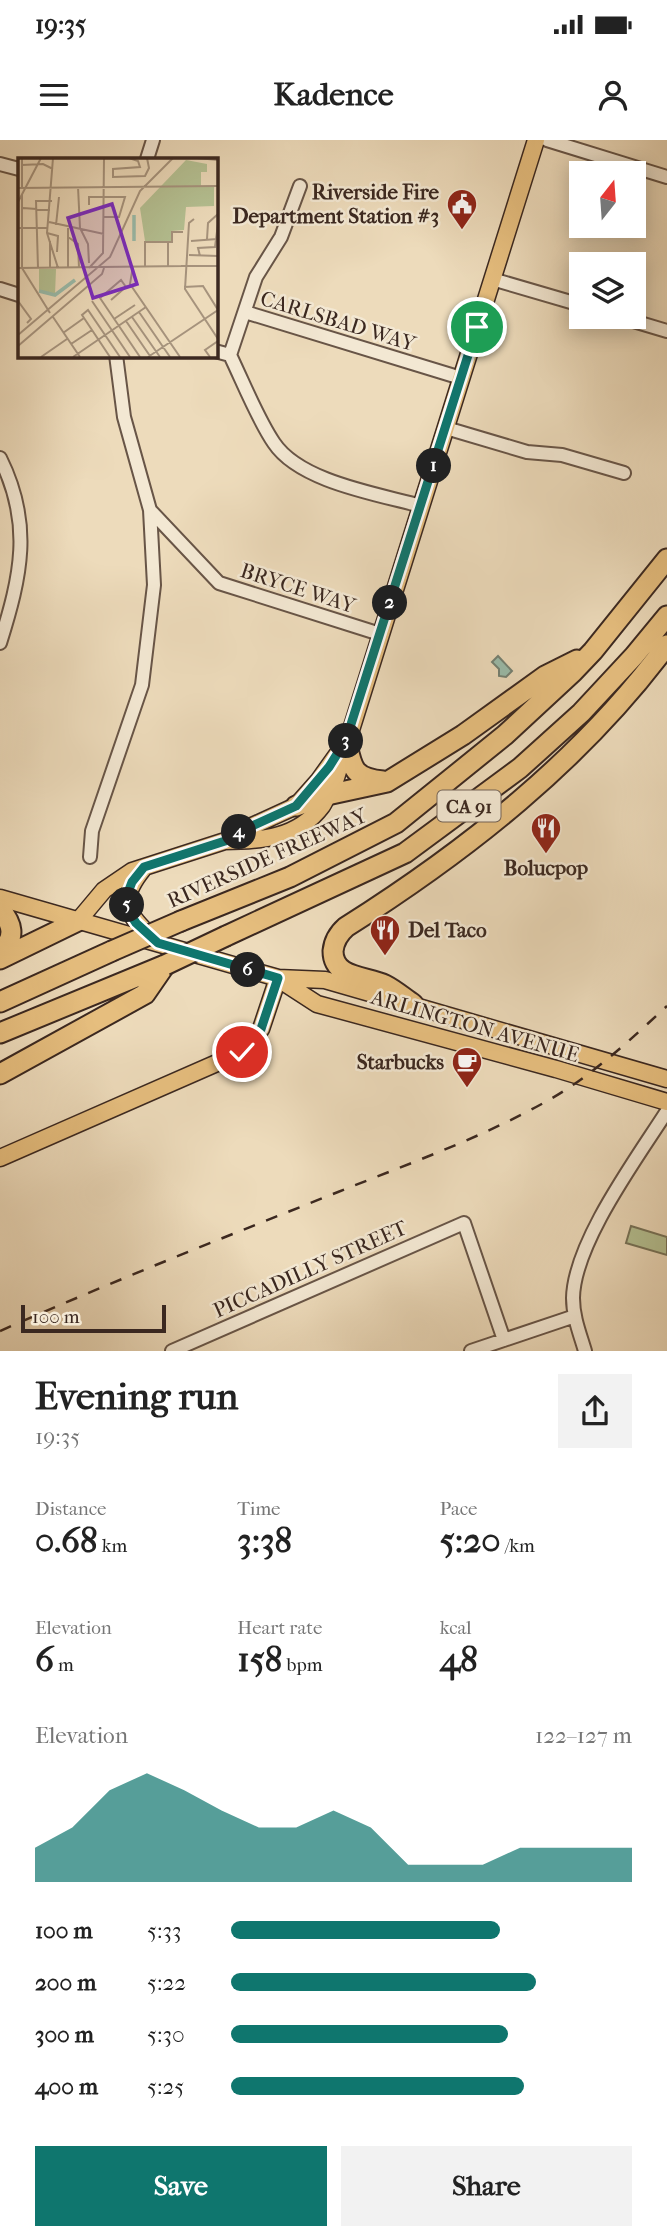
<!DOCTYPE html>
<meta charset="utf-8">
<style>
:root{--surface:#fff;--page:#f2f2f2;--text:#222;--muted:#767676;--accent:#0f766e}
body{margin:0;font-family:"IM FELL French Canon",serif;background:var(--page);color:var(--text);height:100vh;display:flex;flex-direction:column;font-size:26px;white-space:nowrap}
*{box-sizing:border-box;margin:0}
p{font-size:23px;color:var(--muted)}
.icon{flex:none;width:38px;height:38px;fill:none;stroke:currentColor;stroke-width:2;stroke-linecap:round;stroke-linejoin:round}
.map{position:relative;height:1211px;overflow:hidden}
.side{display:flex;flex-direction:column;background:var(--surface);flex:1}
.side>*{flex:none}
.needle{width:46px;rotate:17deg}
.buttons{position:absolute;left:569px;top:21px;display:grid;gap:14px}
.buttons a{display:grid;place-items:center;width:77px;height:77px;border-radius:0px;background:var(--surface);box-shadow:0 4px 18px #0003;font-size:35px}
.scale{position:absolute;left:21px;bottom:18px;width:145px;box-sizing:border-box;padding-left:7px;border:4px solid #3b2820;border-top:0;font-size:19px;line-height:24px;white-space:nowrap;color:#3b2820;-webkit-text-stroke:5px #f3e8d3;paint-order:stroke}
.pin{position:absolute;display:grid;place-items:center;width:60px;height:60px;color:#fff;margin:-30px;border:4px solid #fff;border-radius:50%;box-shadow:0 2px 7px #0007}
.km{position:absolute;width:35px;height:35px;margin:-18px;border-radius:50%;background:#222;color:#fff;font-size:19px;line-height:35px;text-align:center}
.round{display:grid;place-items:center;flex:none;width:74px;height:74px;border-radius:0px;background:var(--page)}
.headline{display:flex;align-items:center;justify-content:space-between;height:119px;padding:0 35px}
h1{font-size:38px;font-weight:800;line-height:52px}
.metrics{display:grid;grid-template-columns:repeat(3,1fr);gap:10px;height:119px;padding:7px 35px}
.metrics div{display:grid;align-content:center}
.metrics b{font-size:35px;font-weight:800}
.metrics small{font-size:19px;font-weight:400}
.metrics p{font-size:19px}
.chart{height:196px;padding:14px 35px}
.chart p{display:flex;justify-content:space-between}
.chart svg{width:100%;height:126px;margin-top:7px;fill:var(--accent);opacity:.7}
.primary-button{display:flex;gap:14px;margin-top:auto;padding:14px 35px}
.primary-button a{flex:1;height:80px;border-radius:0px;background:var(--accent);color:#fff;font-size:28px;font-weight:800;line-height:80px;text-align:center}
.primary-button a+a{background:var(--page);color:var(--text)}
ul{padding:0 35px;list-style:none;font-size:23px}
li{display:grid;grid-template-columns:112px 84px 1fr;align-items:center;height:52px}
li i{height:18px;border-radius:9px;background:var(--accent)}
.status{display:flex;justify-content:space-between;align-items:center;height:49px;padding:0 35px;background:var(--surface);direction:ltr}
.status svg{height:19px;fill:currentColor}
header{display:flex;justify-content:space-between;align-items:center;height:91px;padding:0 35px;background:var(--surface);font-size:32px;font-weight:800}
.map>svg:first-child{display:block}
.green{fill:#b5c193;stroke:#78745a;stroke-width:2}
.water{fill:#9abcab;stroke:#748173;stroke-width:2}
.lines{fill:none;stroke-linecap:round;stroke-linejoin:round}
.minor-casing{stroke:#685547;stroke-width:16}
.major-casing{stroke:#3b2820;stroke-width:19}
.highway-casing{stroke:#3b2820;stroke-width:23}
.minor{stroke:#f3e8d3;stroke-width:12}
.major{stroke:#e6be7e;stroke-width:16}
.highway{stroke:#e6be7e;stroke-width:19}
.rail{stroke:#3b2820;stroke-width:2.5;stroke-dasharray:12 12;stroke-linecap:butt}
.highway-bridge-casing{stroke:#3b2820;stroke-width:23;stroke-linecap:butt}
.highway-bridge{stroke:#e6be7e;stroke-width:19}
.route-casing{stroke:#fff;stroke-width:14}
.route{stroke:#0f766e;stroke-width:9}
.labels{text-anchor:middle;stroke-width:5;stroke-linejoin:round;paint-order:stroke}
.shield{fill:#f3e8d3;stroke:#726256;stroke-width:2}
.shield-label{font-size:19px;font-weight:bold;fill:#3b2820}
.poi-label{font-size:21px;font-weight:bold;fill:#3b2820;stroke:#f3e8d3;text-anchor:end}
.street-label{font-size:21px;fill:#3b2820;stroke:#f3e8d3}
.inset-river{fill:none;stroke:#9abcab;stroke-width:3.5}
.inset-road{fill:none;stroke:#a6937d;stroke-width:2}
.view{fill:#7b2cbf;fill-opacity:0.15;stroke:#7b2cbf;stroke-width:3.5}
.inset-edge{fill:none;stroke:#3b2820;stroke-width:3.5}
</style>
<div class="status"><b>19:35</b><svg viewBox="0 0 49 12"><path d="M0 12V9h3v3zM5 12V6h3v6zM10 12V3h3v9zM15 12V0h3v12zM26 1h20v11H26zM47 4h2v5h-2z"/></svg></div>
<header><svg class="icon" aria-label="menu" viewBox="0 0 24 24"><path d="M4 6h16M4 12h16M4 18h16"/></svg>Kadence<svg class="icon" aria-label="person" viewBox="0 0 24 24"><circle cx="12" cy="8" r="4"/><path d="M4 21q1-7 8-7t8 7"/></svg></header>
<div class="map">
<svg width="667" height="1211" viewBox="0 0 667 1211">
<rect width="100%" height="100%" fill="#eddbbb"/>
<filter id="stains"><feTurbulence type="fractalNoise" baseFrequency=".00286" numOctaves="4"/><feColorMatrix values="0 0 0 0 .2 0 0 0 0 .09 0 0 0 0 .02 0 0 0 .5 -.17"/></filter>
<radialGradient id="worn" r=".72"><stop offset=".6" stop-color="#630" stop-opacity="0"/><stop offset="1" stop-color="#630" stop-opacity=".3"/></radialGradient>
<path class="green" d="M631 1086 667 1097V1115L626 1103Z"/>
<path class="water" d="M498 516 512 531 506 537 499 536V529L492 522Z"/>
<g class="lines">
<g class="minor-casing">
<path id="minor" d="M547 0 667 37
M147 19 153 0
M0 24 19 29
M492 139 581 165
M0 149 19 155
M245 172 461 238
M620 177 667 191
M215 211 230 215C243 242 258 280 274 303 300 342 378 354 421 366
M230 215 256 137 281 97 300 46
M446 288 527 312 562 315 624 333
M0 318C33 384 21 436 0 503
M150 370 219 443 380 494
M90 717 92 691 142 545 154 445 150 370 124 277 116 215
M172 1211 464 1083 504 1200
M471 1211 575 1176
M585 1211C580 1194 573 1177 573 1158 574 1103 637 1018 667 971"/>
</g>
<g class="major-casing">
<path id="major" d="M225 701C261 701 298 698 322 666 327 658 330 649 335 641L536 0
M143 729C117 761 126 774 154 799
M0 758 278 838 325 840 667 939
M78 781 104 750 132 731 225 701 250 687 296 666 319 640 339 612
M280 840 317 864 556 929 667 962
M0 1018 242 912 261 889 278 838"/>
</g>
<g class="highway-casing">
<path id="highway" d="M346 600C352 627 352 638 383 641
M296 666 327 655 387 642 463 595 545 536 577 520
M0 769C12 783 17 798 0 811
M181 781 290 737 396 683 505 595 573 532 593 511 667 419
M226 796 405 713 520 628 581 573 634 516 667 476
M0 819 78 781
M0 862 112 811
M413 864C404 858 395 850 385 845 367 836 333 839 333 811 334 801 338 794 346 787 466 711 581 621 667 505
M0 893 165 825
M0 934 145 854 165 825"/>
</g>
<use href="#minor" class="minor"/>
<use href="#major" class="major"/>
<use href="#highway" class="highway"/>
<path class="rail" d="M0 1191C111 1142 225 1097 338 1052 408 1024 481 998 547 961 592 936 630 900 667 866"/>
<g class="highway-bridge-casing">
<path id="highway-bridge" d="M112 811 181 781
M165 825 226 796"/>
</g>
<use href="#highway-bridge" class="highway-bridge"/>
</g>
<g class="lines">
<g class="route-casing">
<path id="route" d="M242 912 261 889 278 838 158 803 136 783 127 769V755L132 742 144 727 225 701 250 687 296 666 329 627 346 600 477 187"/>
</g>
<use href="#route" class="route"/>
</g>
<defs>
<g id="civic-pin" transform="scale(1.575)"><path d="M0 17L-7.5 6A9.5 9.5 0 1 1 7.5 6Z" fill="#8f2418" stroke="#f3e8d3"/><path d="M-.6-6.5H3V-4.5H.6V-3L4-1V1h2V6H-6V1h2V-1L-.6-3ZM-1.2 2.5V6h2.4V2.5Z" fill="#fff"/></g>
<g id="restaurant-pin" transform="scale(1.575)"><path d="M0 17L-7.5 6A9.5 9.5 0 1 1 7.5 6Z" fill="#8f2418" stroke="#f3e8d3"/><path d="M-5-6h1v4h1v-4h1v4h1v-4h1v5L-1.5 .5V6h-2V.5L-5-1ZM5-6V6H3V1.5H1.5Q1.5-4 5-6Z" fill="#fff"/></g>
<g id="cafe-pin" transform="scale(1.575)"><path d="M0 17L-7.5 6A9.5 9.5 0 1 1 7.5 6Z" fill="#8f2418" stroke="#f3e8d3"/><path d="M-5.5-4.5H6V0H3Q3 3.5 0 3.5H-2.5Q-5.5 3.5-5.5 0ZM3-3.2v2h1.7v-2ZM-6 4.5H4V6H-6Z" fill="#fff"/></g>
</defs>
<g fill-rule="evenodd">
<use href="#civic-pin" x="462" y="64"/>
<use href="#restaurant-pin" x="546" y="688"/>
<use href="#restaurant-pin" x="385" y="790"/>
<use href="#cafe-pin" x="467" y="922"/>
</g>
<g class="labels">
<rect class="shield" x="437.5" y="650.5" width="63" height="31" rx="5"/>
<g class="shield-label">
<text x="469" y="673">CA 91</text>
</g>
<g class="poi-label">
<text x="439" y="59">Riverside Fire<tspan x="439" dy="24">Department Station #3</tspan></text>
<text x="546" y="735" text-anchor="middle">Bolucpop</text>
<text x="408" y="797" text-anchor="start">Del Taco</text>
<text x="444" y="929">Starbucks</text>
</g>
<g class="street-label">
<text transform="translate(338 181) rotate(17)" y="7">CARLSBAD WAY</text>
<text transform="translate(298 448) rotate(18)" y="7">BRYCE WAY</text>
<text transform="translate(267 718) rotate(-24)" y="7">RIVERSIDE FREEWAY</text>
<text transform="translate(475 886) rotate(16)" y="7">ARLINGTON AVENUE</text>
<text transform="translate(310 1129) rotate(-24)" y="7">PICCADILLY STREET</text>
</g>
</g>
<g transform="translate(18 18)">
<rect width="200" height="200" fill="#eddbbb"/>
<path d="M168 2 189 6V14H183V28L196 29V48L168 49 166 72 153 73V83H127L122 50ZM21 111H38L37 137 21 133Z" fill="#b5c193"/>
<path class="inset-river" d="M116 57V83M21 133 37 137 57 122"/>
<path class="inset-road" d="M35 0 29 75 40 110M111 0 120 3 122 9 95 11V19L127 18 131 10 129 0M179 0 200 2M4 7 25 6 35 11M60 29 62 70 70 86 71 105M0 30 200 28M4 31V0M0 44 23 0M71 47V39H107L101 59H86M5 50 32 52M176 61 171 65 167 131 200 181M31 64 86 76M38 67 41 39M0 70H30M29 75 40 78 39 94M50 79 60 86 61 110M189 81 190 65 200 56M173 83 199 81M171 97 200 98M182 98 180 90 197 89 200 66M115 108 112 126 162 199M127 108V84H154V74H165M150 108V84M163 108H200M0 110 166 108M4 110V36M4 110 32 155M20 110 18 43H34M32 110V83M50 110V70M71 110 85 95 86 0M108 129 103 122 82 140 122 199M93 142 109 128M0 143 13 161 9 165M74 143 112 199M121 154 152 199M35 159 62 199M114 159 142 199M96 161 117 147M108 163 132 198M45 175 66 160M0 177 92 99 122 33 155 0M53 186 74 172M0 188 84 116 86 110M23 199 49 181M55 199 128 149M92 199 64 157 70 152 102 199M130 199 200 152 185 128 166 129M192 199 187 192 200 183"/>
<path class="view" d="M94 46 119 126 75 140 50 60Z"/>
<rect width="200" height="200" class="inset-edge"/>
</g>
<rect width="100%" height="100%" filter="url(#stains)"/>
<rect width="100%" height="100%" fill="url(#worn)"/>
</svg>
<div class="buttons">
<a><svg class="needle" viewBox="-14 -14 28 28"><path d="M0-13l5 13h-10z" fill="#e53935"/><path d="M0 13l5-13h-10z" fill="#767676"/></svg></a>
<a><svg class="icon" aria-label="layers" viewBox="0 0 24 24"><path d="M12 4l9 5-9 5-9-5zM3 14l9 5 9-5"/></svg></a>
</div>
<div class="scale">100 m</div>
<div class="pin" style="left:477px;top:187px;background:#1e9e55"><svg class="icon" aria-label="arrive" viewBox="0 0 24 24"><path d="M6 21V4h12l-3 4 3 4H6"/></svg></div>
<div class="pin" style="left:242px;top:912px;background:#d93025"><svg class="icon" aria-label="check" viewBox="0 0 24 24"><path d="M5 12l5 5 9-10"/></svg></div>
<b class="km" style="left:434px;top:326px">1</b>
<b class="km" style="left:390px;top:463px">2</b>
<b class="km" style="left:346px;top:601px">3</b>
<b class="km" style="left:239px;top:692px">4</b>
<b class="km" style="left:127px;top:765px">5</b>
<b class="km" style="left:248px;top:830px">6</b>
</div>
<section class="side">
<div class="headline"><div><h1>Evening run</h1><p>19:35</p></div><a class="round"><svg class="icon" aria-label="share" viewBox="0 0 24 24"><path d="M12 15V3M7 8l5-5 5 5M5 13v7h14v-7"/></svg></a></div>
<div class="metrics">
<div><p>Distance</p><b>0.68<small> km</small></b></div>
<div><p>Time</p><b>3:38</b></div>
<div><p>Pace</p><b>5:20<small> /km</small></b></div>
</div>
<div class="metrics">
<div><p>Elevation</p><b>6<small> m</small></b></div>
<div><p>Heart rate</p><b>158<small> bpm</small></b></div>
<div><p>kcal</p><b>48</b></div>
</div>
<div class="chart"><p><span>Elevation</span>122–127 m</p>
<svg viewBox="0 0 160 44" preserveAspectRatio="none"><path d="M0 44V32L10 25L20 12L30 6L40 12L50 19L60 25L70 25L80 19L90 25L100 38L110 38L120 38L130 32L140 32L150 32L160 32V44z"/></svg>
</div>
<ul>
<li><b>100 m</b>5:33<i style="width:67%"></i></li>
<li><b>200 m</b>5:22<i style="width:76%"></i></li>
<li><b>300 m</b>5:30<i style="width:69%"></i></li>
<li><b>400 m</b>5:25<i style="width:73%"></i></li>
</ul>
<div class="primary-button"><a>Save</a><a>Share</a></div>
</section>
